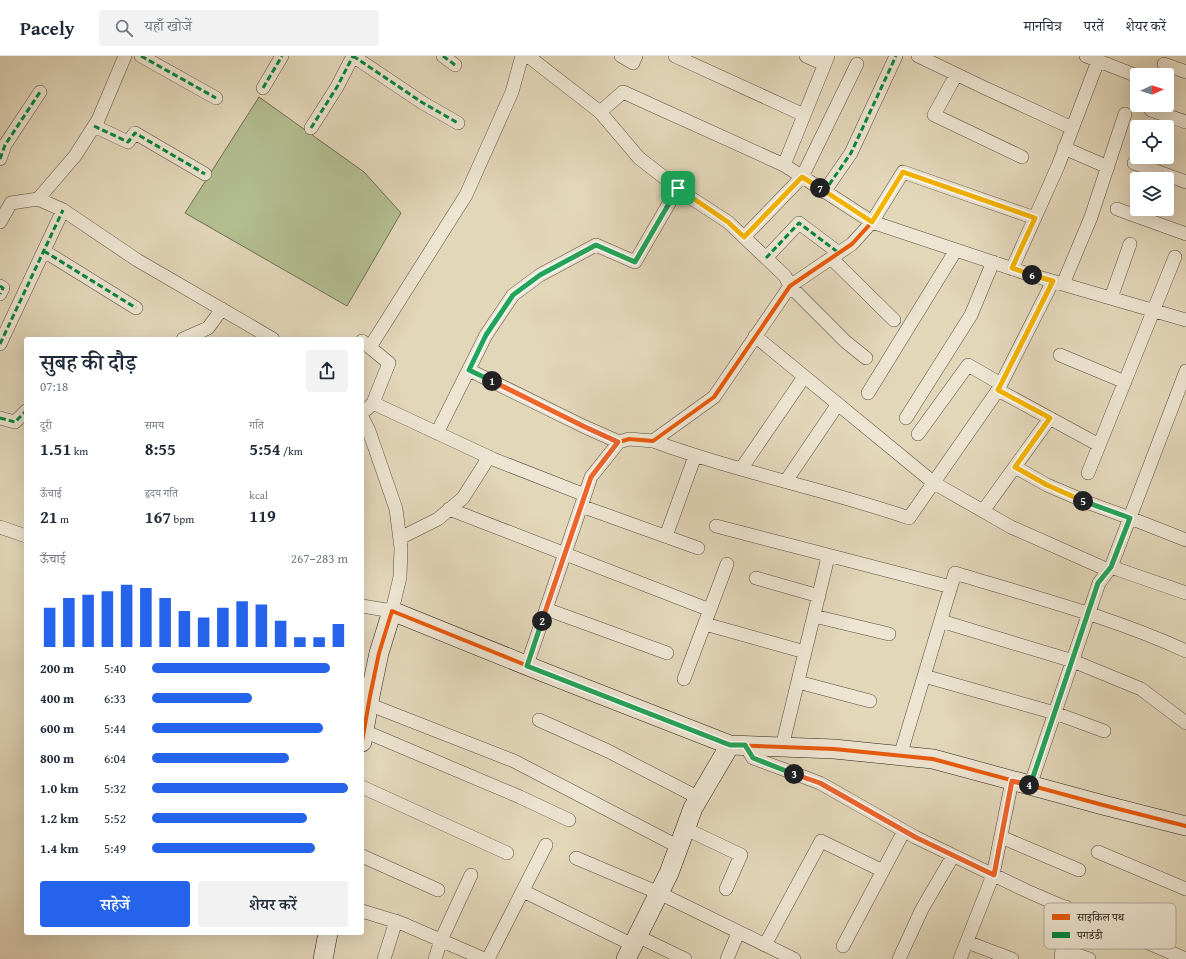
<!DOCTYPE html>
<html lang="hi">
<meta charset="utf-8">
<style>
:root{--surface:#fff;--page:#f2f2f3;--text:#1f2937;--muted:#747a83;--line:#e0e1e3;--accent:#2563eb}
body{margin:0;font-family:"Gentium Book Plus","Noto Serif Devanagari",serif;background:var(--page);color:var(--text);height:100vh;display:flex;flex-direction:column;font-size:15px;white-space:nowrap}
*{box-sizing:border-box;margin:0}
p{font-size:13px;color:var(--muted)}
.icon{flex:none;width:22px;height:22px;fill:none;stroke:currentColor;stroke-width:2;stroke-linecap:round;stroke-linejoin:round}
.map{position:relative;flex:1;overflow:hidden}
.panel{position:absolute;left:24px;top:281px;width:340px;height:598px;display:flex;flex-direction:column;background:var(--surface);border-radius:4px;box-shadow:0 4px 16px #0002}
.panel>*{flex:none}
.needle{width:26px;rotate:87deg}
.tools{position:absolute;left:1130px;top:12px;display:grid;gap:8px}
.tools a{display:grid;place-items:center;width:44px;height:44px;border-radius:4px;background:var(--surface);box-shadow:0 4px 16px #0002;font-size:20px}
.pin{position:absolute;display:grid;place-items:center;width:34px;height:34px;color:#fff;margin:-17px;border-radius:8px;box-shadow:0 2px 6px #0006}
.km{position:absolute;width:20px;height:20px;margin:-10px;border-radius:50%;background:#222;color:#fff;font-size:11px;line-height:20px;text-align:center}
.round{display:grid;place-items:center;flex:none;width:42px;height:42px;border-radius:4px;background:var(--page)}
.overview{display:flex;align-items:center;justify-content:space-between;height:68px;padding:0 16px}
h1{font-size:22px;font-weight:600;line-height:30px}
.stats{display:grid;grid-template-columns:repeat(3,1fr);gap:6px;height:68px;padding:4px 16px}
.stats div{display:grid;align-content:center}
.stats b{font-size:17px;font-weight:600}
.stats small{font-size:11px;font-weight:400}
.stats p{font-size:11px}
.chart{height:112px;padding:8px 16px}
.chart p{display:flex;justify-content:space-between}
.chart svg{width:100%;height:72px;margin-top:4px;stroke:var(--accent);stroke-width:6}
.action{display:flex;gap:8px;margin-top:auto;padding:8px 16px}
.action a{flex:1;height:46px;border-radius:4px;background:var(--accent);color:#fff;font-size:16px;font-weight:600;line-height:46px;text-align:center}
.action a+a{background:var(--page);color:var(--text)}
ul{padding:0 16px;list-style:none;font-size:13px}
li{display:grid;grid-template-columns:64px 48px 1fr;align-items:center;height:30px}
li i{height:10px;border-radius:5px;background:var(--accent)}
header{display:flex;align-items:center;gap:24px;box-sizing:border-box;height:56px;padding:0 20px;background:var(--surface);border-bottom:1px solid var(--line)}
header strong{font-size:19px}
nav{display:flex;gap:22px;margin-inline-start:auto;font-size:14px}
.search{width:280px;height:36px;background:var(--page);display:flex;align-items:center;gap:10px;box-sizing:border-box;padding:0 14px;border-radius:4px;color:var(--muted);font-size:15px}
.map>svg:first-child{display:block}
.green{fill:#b3be91;stroke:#6e7054}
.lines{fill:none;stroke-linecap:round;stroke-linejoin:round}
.street-casing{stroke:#584e40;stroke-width:14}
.secondary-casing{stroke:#292117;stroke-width:20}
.street{stroke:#ede5d2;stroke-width:13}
.secondary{stroke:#ede5d2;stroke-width:19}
.quiet{stroke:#00873e;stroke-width:3;stroke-dasharray:6 3;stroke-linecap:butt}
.cycleway-casing{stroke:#ede5d2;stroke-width:6}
.cycleway{stroke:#e8590c;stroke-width:4}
.split-1-casing{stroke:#fff;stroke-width:8}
.split-2-casing{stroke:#fff;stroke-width:8}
.split-3-casing{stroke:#fff;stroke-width:8}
.split-4-casing{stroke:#fff;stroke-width:8}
.split-5-casing{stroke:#fff;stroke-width:8}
.split-6-casing{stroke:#fff;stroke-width:8}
.split-7-casing{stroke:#fff;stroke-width:8}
.split-8-casing{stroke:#fff;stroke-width:8}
.split-1{stroke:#22a559;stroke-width:5}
.split-2{stroke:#f0652b;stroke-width:5}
.split-3{stroke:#22a559;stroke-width:5}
.split-4{stroke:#f0652b;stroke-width:5}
.split-5{stroke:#22a559;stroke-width:5}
.split-6{stroke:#f5b400;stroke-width:5}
.split-7{stroke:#f5b400;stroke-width:5}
.split-8{stroke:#f5b400;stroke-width:5}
.key{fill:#ede5d2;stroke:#b2aa9a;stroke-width:1}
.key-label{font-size:11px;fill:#292117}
</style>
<header>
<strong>Pacely</strong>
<div class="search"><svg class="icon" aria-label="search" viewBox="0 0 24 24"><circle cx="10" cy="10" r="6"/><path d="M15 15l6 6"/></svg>यहाँ खोजें</div>
<nav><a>मानचित्र</a><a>परतें</a><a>शेयर करें</a></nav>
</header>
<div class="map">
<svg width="1186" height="903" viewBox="0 0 1186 903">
<rect width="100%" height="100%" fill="#e3d7ba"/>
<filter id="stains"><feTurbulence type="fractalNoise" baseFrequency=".005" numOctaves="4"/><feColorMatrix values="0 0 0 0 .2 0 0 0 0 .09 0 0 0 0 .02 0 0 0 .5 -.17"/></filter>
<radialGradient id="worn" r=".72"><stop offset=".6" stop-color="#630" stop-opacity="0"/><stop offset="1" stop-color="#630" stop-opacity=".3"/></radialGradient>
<path class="green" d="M259 41 364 116 401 157 347 250 185 157Z"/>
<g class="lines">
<g class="street-casing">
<path id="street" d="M141 0 216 42
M353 0 423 47 458 67
M443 0 455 9
M528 0 600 56 639 102 688 140 728 166 785 220 790 230 846 286 866 302
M621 0 633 7 636 0
M675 0 804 59
M806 0 824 8
M918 0 985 32 1072 72
M1086 0 1137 20
M1164 8 1186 16
M956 19 934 59 1022 101
M263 32 282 0
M1152 49 1151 54 1186 66
M600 56 623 36 784 109 872 166 1028 218 1186 264
M94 70 128 86 135 77 205 118
M311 72 337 31 353 0
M1064 92 1108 111
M0 103 5 89 40 36
M1134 107 1186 126
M784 109 828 0
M824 136 851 97 896 0
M38 143 75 100 98 64 125 0
M1117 153 1186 178
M0 166 11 147 38 143 63 154 137 204 273 283
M744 181 802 121 857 8
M44 195 136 252
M766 202 799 167 839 197
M831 202 894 264
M1012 213 1058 110 1098 5
M1063 228 1091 161 1125 58
M0 230 3 232 0 238
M1111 242 1130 188
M755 280 934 427 1011 471 1108 514
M183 283 208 272 222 253
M362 285 389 307 373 347 367 353
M0 288 63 154
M370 291 466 139 512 36 522 0
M1060 299 1125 326
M469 314 585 371 619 386
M998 334 1099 389
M868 337 956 194
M373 347 493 403 585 439
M362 361 369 375 396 453 401 492 400 521 392 555 362 550
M0 362 15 366 26 355
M906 362 971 259 993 206
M437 377 486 279 513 239 540 219 596 189 635 206 678 132
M918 378 968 309 1001 328
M653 385C737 416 825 433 909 462L998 334 1053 225
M1015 411 1047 429 1089 447 1130 462 1186 484
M741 413 804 321
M1088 417 1175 201
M786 425 838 348
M581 450 698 492
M449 453 710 554
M983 455 1050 362
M716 470 951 531
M0 471 26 480
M666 480 695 400
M400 482 438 463 463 442 489 401
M1111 511 1186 537
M756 522 819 540
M546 553 667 597
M814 560 889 578
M941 565 1073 605 1141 633 1186 667
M705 568 805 596
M527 609 591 421 619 386 629 383 653 385 714 341 790 230 852 188 872 166 903 116 1035 162
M924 620 1055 657 1104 675
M684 623 727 508
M798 626 870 645
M368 648 514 705 679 791
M539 664 608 695 699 742
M364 675 520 741 569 764
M745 689 753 702 820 727 915 781 1029 836 1186 903
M782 691 828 501
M900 700 955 517C1033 541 1112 561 1186 595
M1030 730 1099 527 1111 511 1186 315
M362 731 507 797
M686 773 741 799 726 833
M1001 781 1079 814
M1098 796 1186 833
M362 800 438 834
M576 802 659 837 794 903
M523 835 633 889
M362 855 401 867 484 903
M637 880 685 903
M967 886 1012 903
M765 889 821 785 883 815
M843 890 904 775
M1062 894 1089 903
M384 903 396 865
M435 903 441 884 471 819
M488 903 546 789
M727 903 738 877
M899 903 922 853 953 800
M960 903 993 819 1012 725
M1061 903 1066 851"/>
</g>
<g class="secondary-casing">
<path id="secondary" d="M362 686 370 640 379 597 392 555 548 618 730 689 834 693 933 703 1103 749 1186 770
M323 903 328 877
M626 903 669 817 693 752 730 689"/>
</g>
<use href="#street" class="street"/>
<use href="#secondary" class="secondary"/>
<path class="quiet" d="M141 0 216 42
M353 0 423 47 458 67
M443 0 455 9
M263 32 282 0
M94 70 128 86 135 77 205 118
M311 72 337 31 353 0
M0 103 5 89 40 36
M824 136 851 97 896 0
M744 181 802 121
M44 195 136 252
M766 202 799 167 839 197
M0 230 3 232 0 238
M0 288 63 154
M469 314 585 371 619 386
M0 362 15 366 26 355"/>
<g class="cycleway-casing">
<path id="cycleway" d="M527 609 591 421 619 386 629 383 653 385 714 341 790 230 852 188 872 166 903 116 1035 162
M362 686 370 640 379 597 392 555 548 618 730 689 834 693 933 703 1103 749 1186 770"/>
</g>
<use href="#cycleway" class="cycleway"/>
</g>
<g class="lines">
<g class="split-1-casing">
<path id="split-1" d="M492 325 469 314 486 279 513 239 540 219 596 189 635 206 678 132"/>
</g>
<g class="split-2-casing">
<path id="split-2" d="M492 325 585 371 618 386 591 421 542 565"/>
</g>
<g class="split-3-casing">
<path id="split-3" d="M542 565 527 610 730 689H745L753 702 794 718"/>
</g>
<g class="split-4-casing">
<path id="split-4" d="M794 718 820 727 915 781 994 819 1012 725 1029 729"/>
</g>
<g class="split-5-casing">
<path id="split-5" d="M1029 729 1030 730 1098 527 1111 511 1130 462 1083 445"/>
</g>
<g class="split-6-casing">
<path id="split-6" d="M1032 219 1053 225 998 334 1050 362 1015 411 1047 429 1083 445"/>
</g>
<g class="split-7-casing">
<path id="split-7" d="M820 132 872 166 903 116 1035 162 1012 212 1032 219"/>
</g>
<g class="split-8-casing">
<path id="split-8" d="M678 132 728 166 744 181 802 121 820 132"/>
</g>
<use href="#split-1" class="split-1"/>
<use href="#split-2" class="split-2"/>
<use href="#split-3" class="split-3"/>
<use href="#split-4" class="split-4"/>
<use href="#split-5" class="split-5"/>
<use href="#split-6" class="split-6"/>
<use href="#split-7" class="split-7"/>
<use href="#split-8" class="split-8"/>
</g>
<rect x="1044" y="847" width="132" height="46" rx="6" class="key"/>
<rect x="1052" y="858" width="18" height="6" fill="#e8590c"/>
<rect x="1052" y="876" width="18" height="6" fill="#00873e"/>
<g class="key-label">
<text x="1077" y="865">साइकिल पथ</text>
<text x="1077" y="883">पगडंडी</text>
</g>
<rect width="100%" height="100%" filter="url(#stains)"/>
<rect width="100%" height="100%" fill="url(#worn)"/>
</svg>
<div class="tools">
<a><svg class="needle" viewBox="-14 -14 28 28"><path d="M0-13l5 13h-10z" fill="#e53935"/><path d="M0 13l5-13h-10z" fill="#747a83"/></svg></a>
<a><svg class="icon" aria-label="locate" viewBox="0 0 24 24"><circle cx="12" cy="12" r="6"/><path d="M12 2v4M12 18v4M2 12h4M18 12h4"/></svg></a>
<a><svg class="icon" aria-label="layers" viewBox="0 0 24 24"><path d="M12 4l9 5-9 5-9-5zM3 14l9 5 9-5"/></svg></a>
</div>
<div class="pin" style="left:678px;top:132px;background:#1e9e55"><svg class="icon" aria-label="arrive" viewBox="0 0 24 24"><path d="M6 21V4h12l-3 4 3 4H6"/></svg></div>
<b class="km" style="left:492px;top:325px">1</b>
<b class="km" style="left:542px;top:565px">2</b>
<b class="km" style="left:794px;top:718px">3</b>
<b class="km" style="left:1029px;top:729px">4</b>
<b class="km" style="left:1083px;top:445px">5</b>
<b class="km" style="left:1032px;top:219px">6</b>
<b class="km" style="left:820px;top:132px">7</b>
<section class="panel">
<div class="overview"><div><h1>सुबह की दौड़</h1><p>07:18</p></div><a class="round"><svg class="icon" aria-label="share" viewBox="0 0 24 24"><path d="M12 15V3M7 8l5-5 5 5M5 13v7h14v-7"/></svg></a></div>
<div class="stats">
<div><p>दूरी</p><b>1.51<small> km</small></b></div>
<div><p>समय</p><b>8:55</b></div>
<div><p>गति</p><b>5:54<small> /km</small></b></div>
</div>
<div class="stats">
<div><p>ऊँचाई</p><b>21<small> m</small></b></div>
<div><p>हृदय गति</p><b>167<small> bpm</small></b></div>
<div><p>kcal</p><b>119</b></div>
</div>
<div class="chart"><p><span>ऊँचाई</span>267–283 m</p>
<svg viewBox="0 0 160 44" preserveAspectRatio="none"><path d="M5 44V20M15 44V14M25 44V12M35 44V10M45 44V6M55 44V8M65 44V14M75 44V22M85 44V26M95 44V20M105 44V16M115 44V18M125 44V28M135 44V38M145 44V38M155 44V30"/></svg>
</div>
<ul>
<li><b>200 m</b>5:40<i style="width:91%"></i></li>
<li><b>400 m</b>6:33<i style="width:51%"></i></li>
<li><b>600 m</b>5:44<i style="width:87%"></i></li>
<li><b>800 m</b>6:04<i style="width:70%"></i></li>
<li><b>1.0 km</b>5:32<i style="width:100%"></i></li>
<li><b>1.2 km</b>5:52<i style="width:79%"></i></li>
<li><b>1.4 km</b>5:49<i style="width:83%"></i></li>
</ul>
<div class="action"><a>सहेजें</a><a>शेयर करें</a></div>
</section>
</div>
